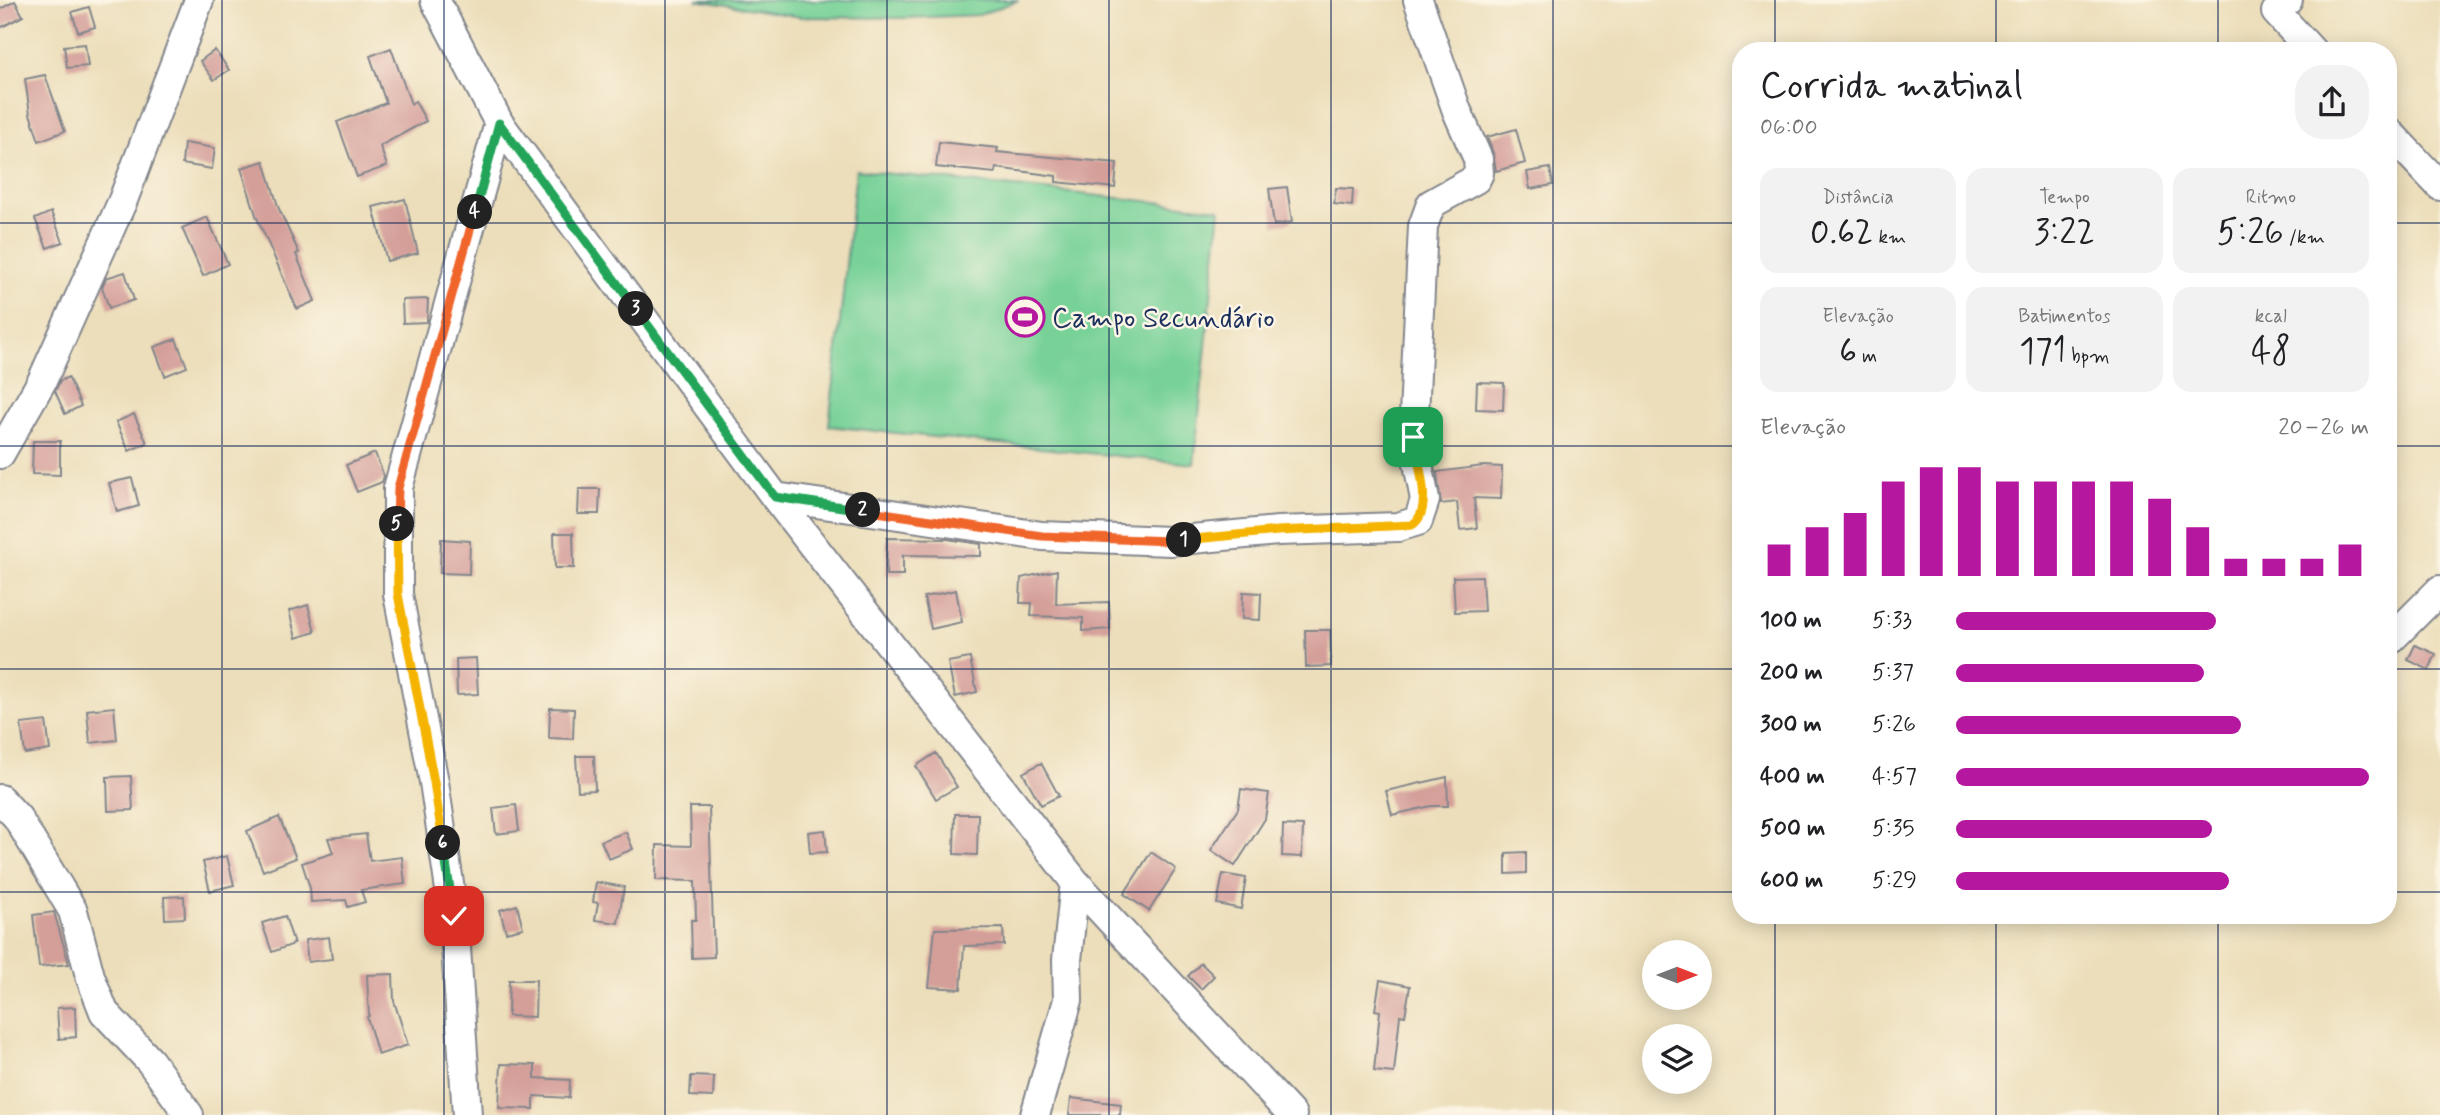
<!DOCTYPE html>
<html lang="pt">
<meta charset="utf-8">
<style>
:root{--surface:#fff;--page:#f2f2f2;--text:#202124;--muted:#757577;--accent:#b5179e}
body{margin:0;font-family:Mynerve,sans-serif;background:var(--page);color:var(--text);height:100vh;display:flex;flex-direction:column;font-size:26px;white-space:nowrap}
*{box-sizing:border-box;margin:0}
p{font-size:23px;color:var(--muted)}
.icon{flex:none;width:38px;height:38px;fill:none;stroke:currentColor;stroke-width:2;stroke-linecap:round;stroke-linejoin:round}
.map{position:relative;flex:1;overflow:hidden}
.panel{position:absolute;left:1732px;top:42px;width:665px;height:882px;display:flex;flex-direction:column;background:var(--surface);border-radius:28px;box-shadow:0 4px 18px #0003}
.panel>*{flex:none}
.needle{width:46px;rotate:90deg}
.fabs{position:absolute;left:1642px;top:940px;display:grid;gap:14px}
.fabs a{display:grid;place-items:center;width:70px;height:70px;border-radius:50%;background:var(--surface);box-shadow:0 4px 18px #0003;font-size:35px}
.pin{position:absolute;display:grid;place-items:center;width:60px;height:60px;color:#fff;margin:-30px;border-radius:14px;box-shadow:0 4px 10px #0006}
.km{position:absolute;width:35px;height:35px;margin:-18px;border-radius:50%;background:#222;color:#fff;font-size:19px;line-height:35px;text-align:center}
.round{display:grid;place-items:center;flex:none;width:74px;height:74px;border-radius:28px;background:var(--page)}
.head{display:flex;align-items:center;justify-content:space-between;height:119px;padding:0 28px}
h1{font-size:38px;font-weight:600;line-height:52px}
.figures{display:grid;grid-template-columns:repeat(3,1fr);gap:10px;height:119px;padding:7px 28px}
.figures div{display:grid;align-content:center;border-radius:18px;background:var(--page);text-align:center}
.figures b{font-size:35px;font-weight:600}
.figures small{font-size:19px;font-weight:400}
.figures p{font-size:19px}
.chart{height:196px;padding:14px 28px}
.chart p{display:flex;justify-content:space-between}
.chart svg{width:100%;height:126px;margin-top:7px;stroke:var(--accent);stroke-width:6}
ul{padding:0 28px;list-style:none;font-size:23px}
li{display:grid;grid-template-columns:112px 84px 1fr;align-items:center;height:52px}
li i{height:18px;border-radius:9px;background:var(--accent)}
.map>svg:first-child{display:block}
.green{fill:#78d298;stroke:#4a807b;stroke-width:2}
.building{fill:#d49e99}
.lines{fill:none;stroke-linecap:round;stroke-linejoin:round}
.minor-casing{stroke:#84868c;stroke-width:32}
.minor{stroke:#fff;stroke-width:28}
.split-1-casing{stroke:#fff;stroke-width:14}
.split-2-casing{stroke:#fff;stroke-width:14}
.split-3-casing{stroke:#fff;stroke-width:14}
.split-4-casing{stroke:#fff;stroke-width:14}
.split-5-casing{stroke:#fff;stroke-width:14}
.split-6-casing{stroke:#fff;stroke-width:14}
.split-7-casing{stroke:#fff;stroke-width:14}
.split-1{stroke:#f5b400;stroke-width:9}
.split-2{stroke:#f0652b;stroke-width:9}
.split-3{stroke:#22a559;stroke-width:9}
.split-4{stroke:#22a559;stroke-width:9}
.split-5{stroke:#f0652b;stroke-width:9}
.split-6{stroke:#f5b400;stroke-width:9}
.split-7{stroke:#22a559;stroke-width:9}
.grid{fill:none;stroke:#1b2f5e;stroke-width:2;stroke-opacity:0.55}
.labels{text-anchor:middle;stroke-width:5;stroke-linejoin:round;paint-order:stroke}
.poi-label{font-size:28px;fill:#1b2f5e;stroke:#fcf5e5;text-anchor:start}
</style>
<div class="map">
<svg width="2440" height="1115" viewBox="0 0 2440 1115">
<rect width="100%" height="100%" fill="#fcf5e5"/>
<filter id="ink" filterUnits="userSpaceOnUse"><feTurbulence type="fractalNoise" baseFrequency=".0143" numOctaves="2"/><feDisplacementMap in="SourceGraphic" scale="14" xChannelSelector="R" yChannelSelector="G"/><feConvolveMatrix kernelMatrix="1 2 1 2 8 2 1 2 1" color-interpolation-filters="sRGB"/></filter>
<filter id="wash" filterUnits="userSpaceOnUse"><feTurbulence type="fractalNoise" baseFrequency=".00686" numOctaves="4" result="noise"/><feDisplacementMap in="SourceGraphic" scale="28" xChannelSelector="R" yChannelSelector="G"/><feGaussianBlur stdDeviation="1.57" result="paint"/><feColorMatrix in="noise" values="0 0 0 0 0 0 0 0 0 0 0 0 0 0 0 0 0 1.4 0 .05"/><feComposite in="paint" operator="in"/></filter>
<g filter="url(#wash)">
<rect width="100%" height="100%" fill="#ecdeba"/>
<path class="green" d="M696 0H1019L979 15 905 18 801 17Z
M856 170 1220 209 1194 464 829 426Z"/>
<g id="blocks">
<path class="building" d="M15 1 23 16 0 28V9Z
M89 7 95 27 78 32 72 12Z
M85 44 88 66 67 68 64 46Z
M391 48 411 104 415 101 426 121 380 146 387 166 357 177 337 122 386 103 370 56Z
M215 50 229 70 214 80 200 61Z
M45 75 65 131 39 141 30 114 25 79Z
M1516 129 1525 163 1496 171 1493 153 1487 137Z
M939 142 998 148 997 152 1117 163 1115 188 1056 182V176L996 168 995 173 936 167Z
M184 143 215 148 212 169 182 164Z
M264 161 279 209 299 253 296 254 315 301 297 309 257 218 241 168Z
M1550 168 1553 185 1530 189 1527 172Z
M1287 187 1292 222 1274 225 1269 189Z
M1336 188 1353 189 1352 206 1334 204Z
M405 199 418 253 387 261 373 207Z
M51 212 63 242 47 248 35 219Z
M207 217 228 264 203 276 182 228Z
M125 272 134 300 109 308 102 287 106 278Z
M428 299 427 322 403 323 402 300Z
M176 339 187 367 165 376 154 347Z
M68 377 81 406 65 414 55 391 60 381Z
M1477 382 1504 383 1503 410 1476 409Z
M134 414 147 443 129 451 116 422Z
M33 441H60V475L32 474Z
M375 453 384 476 382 482 357 492 346 465Z
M1483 466 1502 467 1501 499 1474 498 1477 528 1460 530 1457 502 1441 504 1437 472Z
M132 478 139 506 117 512 109 483Z
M579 489H600L599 514H578Z
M554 533H573L574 568H555Z
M887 538 947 539 981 544V556L903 555V575H886Z
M441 539 470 541 469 574 440 573Z
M1057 570 1056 604 1109 602 1110 629 1083 631V618L1031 616 1032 603H1020L1021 578Z
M1482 576 1484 611 1455 612 1453 577Z
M956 590 962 622 931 629 924 597Z
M1243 592 1261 593 1260 620 1242 619Z
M308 605 315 632 296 638 289 611Z
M1305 630H1330L1331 666 1306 667Z
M2415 645 2436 654 2429 670 2408 660Z
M476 658 478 694 457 695 456 659Z
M970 658 977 692 955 697 948 662Z
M114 707 117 740 90 743 87 710Z
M550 708 574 709 573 739 549 738Z
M46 721 50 750 25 754 21 724Z
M936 753 957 787 936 799 916 766Z
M576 756H594L595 790 578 791Z
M1041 763 1059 796 1041 805 1023 773Z
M131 776 133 810 108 811 107 777Z
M1447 777 1448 806H1431L1392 815 1386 791Z
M1241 789 1269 793 1265 819 1235 866 1211 850 1238 809Z
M516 805 519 831 496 834 493 808Z
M690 807H709L714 957 692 958 691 920H696L695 881 656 880 657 845 691 846Z
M955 814H978L977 855 954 854Z
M279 817 296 858 263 871 247 831Z
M1283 825 1303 826 1302 857 1282 856Z
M825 830 827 852 810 853 808 832Z
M626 832 633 849 609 859 601 841Z
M366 834 370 861 402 857 405 884 361 890 365 902 348 907 346 900 311 902 310 888 302 863 333 853 328 838Z
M1151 852 1176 869 1149 911 1124 894Z
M1526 852V873L1506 874V853Z
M227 856 234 885 210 891 203 862Z
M1223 874 1246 878 1241 909 1217 904Z
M596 882 624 887 618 923 595 920 598 903 593 902Z
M184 896 185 918 165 919 164 897Z
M517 905 523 928 506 932 500 910Z
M54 912 69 964 39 967 33 915Z
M285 916 294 944 272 952 262 923Z
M1003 928 1004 945 964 946 961 989 929 987 935 929Z
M329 937 332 959 308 962 305 940Z
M1201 963 1214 976 1201 989 1188 976Z
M393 974 394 1001 408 1045 378 1055 367 1017 369 1016 367 975Z
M509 980H536L535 1017 508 1016Z
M1380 980 1410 986 1405 1016 1400 1015 1394 1073 1374 1071 1380 1011 1375 1010Z
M75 1007 76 1037 59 1039 57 1008Z
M501 1064 535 1065V1078L570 1080 569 1098 534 1096V1109L499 1108Z
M691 1076 714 1077 713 1097 690 1096Z
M1071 1098 1121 1104 1120 1115H1069Z"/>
</g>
</g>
<g filter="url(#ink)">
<use href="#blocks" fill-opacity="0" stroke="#84868c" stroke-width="2"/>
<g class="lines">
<g class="minor-casing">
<path id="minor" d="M435 0 499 123 775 497 1075 882 1292 1115
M2288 0 2276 12 2312 51
M2389 132 2440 186
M0 454 42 381 123 200 199 0
M775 497 1042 536 1170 541 1278 531 1398 527 1418 521 1425 500 1413 437 1423 226 1431 204 1476 179 1479 173 1478 159 1457 111 1418 0
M2389 641 2440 590
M0 799 17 817 73 911 90 976 104 1012 150 1061 189 1115
M467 1115 454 917 434 782 398 594V488L499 123
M1035 1115 1068 1000 1067 960 1075 882"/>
</g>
<use href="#minor" class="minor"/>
</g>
</g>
<g class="lines" filter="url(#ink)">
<g class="split-1-casing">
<path id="split-1" d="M1184 540 1278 531 1412 525C1435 511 1417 459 1413 437"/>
</g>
<g class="split-2-casing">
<path id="split-2" d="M863 510 1042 536 1170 541 1184 540"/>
</g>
<g class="split-3-casing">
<path id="split-3" d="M636 309 775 497 863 510"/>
</g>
<g class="split-4-casing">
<path id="split-4" d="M475 212 499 123 636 309"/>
</g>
<g class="split-5-casing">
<path id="split-5" d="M397 524 398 488 475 212"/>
</g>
<g class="split-6-casing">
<path id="split-6" d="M397 524 398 594 434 782 443 843"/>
</g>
<g class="split-7-casing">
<path id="split-7" d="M443 843 454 916"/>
</g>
<use href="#split-1" class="split-1"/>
<use href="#split-2" class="split-2"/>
<use href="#split-3" class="split-3"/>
<use href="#split-4" class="split-4"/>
<use href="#split-5" class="split-5"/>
<use href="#split-6" class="split-6"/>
<use href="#split-7" class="split-7"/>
</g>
<path class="grid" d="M222 0V1115M444 0V1115M665 0V1115M887 0V1115M1109 0V1115M1331 0V1115M1553 0V1115M1775 0V51M1996 0V51M2218 0V51M0 223H1741M2389 223H2440M0 446H1741M2389 446H2440M0 669H1741M2389 669H2440M0 892H1741M2389 892H2440M1775 915V1115M1996 915V1115M2218 915V1115"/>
<defs>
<g id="stadium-ring" transform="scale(2.0125)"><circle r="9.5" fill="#fcf5e5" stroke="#b5179e" stroke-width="1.5"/><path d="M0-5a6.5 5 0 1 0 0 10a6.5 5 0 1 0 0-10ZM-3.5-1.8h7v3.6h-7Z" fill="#b5179e"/></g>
</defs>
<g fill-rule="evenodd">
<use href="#stadium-ring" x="1025" y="317"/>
</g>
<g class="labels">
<g class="poi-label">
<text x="1052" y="327">Campo Secundário</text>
</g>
</g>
</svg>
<div class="fabs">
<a><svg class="needle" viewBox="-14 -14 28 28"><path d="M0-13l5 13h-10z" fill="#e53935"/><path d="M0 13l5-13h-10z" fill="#757577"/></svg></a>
<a><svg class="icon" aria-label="layers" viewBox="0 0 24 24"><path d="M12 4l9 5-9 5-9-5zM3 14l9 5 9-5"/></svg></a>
</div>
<div class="pin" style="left:1413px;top:437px;background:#1e9e55"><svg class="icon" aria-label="arrive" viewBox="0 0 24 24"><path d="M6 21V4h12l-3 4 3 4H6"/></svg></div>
<div class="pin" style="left:454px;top:916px;background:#d93025"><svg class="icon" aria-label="check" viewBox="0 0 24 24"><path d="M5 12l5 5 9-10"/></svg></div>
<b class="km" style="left:1184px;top:540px">1</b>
<b class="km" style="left:863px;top:510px">2</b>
<b class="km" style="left:636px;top:309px">3</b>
<b class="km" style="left:475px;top:212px">4</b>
<b class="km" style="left:397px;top:524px">5</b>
<b class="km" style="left:443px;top:843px">6</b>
<section class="panel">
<div class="head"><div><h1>Corrida matinal</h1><p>06:00</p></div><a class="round"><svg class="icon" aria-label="share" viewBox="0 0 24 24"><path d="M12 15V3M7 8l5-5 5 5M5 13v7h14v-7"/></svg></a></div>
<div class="figures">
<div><p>Distância</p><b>0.62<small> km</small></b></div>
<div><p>Tempo</p><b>3:22</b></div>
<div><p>Ritmo</p><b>5:26<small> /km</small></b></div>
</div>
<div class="figures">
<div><p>Elevação</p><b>6<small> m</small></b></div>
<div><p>Batimentos</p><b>171<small> bpm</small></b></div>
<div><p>kcal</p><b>48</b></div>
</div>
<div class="chart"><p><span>Elevação</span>20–26 m</p>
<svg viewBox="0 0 160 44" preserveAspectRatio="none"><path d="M5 44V33M15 44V27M25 44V22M35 44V11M45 44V6M55 44V6M65 44V11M75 44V11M85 44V11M95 44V11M105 44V17M115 44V27M125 44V38M135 44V38M145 44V38M155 44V33"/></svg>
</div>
<ul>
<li><b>100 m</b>5:33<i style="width:63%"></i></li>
<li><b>200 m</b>5:37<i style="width:60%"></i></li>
<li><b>300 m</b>5:26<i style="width:69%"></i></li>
<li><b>400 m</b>4:57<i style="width:100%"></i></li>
<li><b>500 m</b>5:35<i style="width:62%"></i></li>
<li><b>600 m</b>5:29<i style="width:66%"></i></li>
</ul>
</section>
</div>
